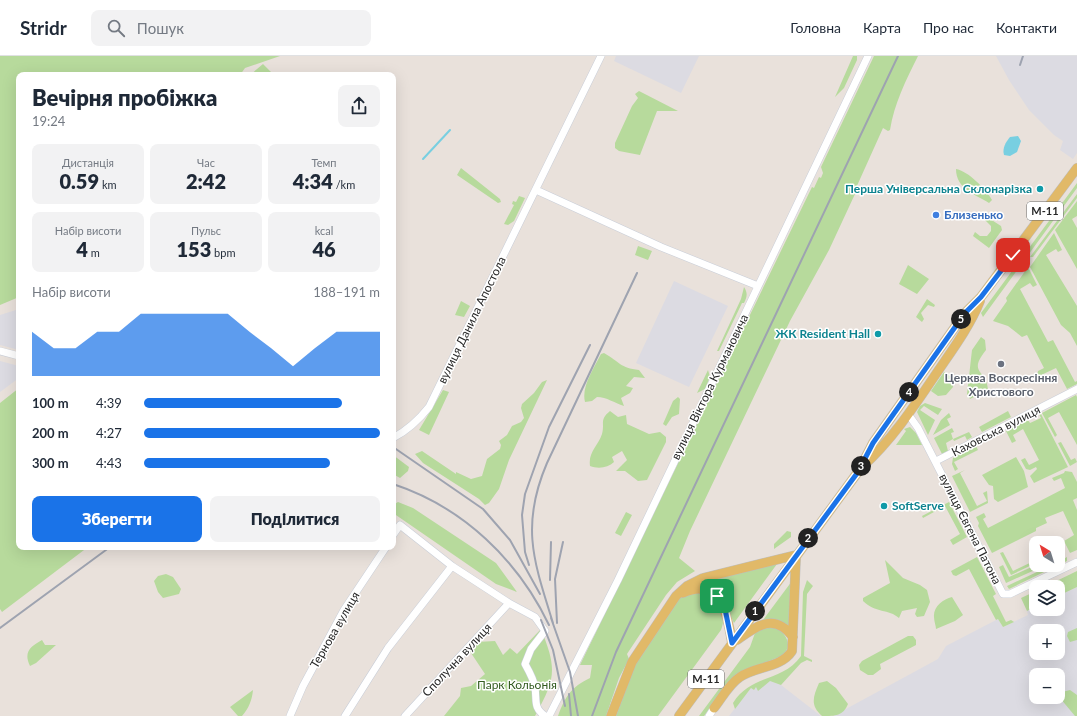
<!DOCTYPE html>
<html lang="uk">
<meta charset="utf-8">
<style>
:root{--surface:#fff;--page:#f2f2f3;--text:#1f2937;--muted:#747a83;--line:#e0e1e3;--accent:#1a73e8}
body{margin:0;font-family:Lato,sans-serif;background:var(--page);color:var(--text);height:100vh;display:flex;flex-direction:column;font-size:15px;white-space:nowrap}
*{box-sizing:border-box;margin:0}
p{font-size:13px;color:var(--muted)}
.icon{flex:none;width:22px;height:22px;fill:none;stroke:currentColor;stroke-width:2;stroke-linecap:round;stroke-linejoin:round}
.map{position:relative;flex:1;overflow:hidden}
.drawer{position:absolute;left:16px;top:16px;width:380px;height:478px;display:flex;flex-direction:column;background:var(--surface);border-radius:8px;box-shadow:0 4px 16px #0002}
.drawer>*{flex:none}
.needle{width:26px;rotate:322deg}
.fabs{position:absolute;left:1029px;top:480px;display:grid;gap:8px}
.fabs a{display:grid;place-items:center;width:36px;height:36px;border-radius:8px;background:var(--surface);box-shadow:0 4px 16px #0002;font-size:20px}
.pin{position:absolute;display:grid;place-items:center;width:34px;height:34px;color:#fff;margin:-17px;border-radius:8px;box-shadow:0 2px 6px #0006}
.km{position:absolute;width:20px;height:20px;margin:-10px;border-radius:50%;background:#222;color:#fff;font-size:11px;line-height:20px;text-align:center}
.round{display:grid;place-items:center;flex:none;width:42px;height:42px;border-radius:8px;background:var(--page)}
.head{display:flex;align-items:center;justify-content:space-between;height:68px;padding:0 16px}
h1{font-size:22px;font-weight:800;line-height:30px}
.stats{display:grid;grid-template-columns:repeat(3,1fr);gap:6px;height:68px;padding:4px 16px}
.stats div{display:grid;align-content:center;border-radius:8px;background:var(--page);text-align:center}
.stats b{font-size:20px;font-weight:800}
.stats small{font-size:11px;font-weight:400}
.stats p{font-size:11px}
.chart{height:112px;padding:8px 16px}
.chart p{display:flex;justify-content:space-between}
.chart svg{width:100%;height:72px;margin-top:4px;fill:var(--accent);opacity:.7}
.primary-button{display:flex;gap:8px;margin-top:auto;padding:8px 16px}
.primary-button a{flex:1;height:46px;border-radius:8px;background:var(--accent);color:#fff;font-size:16px;font-weight:800;line-height:46px;text-align:center}
.primary-button a+a{background:var(--page);color:var(--text)}
ul{padding:0 16px;list-style:none;font-size:13px}
li{display:grid;grid-template-columns:64px 48px 1fr;align-items:center;height:30px}
li i{height:10px;border-radius:5px;background:var(--accent)}
header{display:flex;align-items:center;gap:24px;box-sizing:border-box;height:56px;padding:0 20px;background:var(--surface);border-bottom:1px solid var(--line)}
header strong{font-size:19px}
nav{display:flex;gap:22px;margin-inline-start:auto;font-size:14px}
.search{width:280px;height:36px;background:var(--page);display:flex;align-items:center;gap:10px;box-sizing:border-box;padding:0 14px;border-radius:8px;color:var(--muted);font-size:15px}
.map>svg:first-child{display:block}
.industrial{fill:#dcdbe2;fill-rule:evenodd}
.green{fill:#b7da9c}
.water{fill:#78cfe1}
.lines{fill:none;stroke-linecap:round;stroke-linejoin:round}
.stream{stroke:#78cfe1;stroke-width:2}
.minor-casing{stroke:#c9ced8;stroke-width:8}
.major-casing{stroke:#bebebe;stroke-width:10}
.minor{stroke:#fff;stroke-width:7}
.major{stroke:#e1b968;stroke-width:9}
.rail{stroke:#9ea3b0;stroke-width:2}
.route-casing{stroke:#fff;stroke-width:8}
.route{stroke:#1a73e8;stroke-width:5}
.culture-dot{fill:#0f9aa8;stroke:#fff;stroke-width:1.5}
.shop-dot{fill:#3f7fe0;stroke:#fff;stroke-width:1.5}
.worship-dot{fill:#6b7280;stroke:#fff;stroke-width:1.5}
.labels{text-anchor:middle;stroke-width:3;stroke-linejoin:round;paint-order:stroke}
.shield{fill:#fff;stroke:#686868;stroke-width:1}
.shield-label{font-size:11px;font-weight:bold;fill:#282828}
.culture-label{font-size:12px;font-weight:bold;fill:#0d838f;stroke:#fff;text-anchor:end}
.shop-label{font-size:12px;font-weight:bold;fill:#366cbe;stroke:#fff;text-anchor:start}
.street-label{font-size:12px;fill:#282828;stroke:#fff}
.worship-label{font-size:12px;font-weight:bold;fill:#5b616d;stroke:#fff}
.park-label{font-size:12px;fill:#335c20;stroke:#fff}
</style>
<header>
<strong>Stridr</strong>
<div class="search"><svg class="icon" aria-label="search" viewBox="0 0 24 24"><circle cx="10" cy="10" r="6"/><path d="M15 15l6 6"/></svg>Пошук</div>
<nav><a>Головна</a><a>Карта</a><a>Про нас</a><a>Контакти</a></nav>
</header>
<div class="map">
<svg width="1077" height="660" viewBox="0 0 1077 660">
<rect width="100%" height="100%" fill="#e9e1db"/>
<path class="industrial" d="M616 0H699L681 37 614 5Z
M996 0H1077V97L1073 103 1060 94 1063 85 1054 79 1029 54 1009 24Z
M674 225 728 250 689 331 636 307Z
M19 253V294L0 289V259Z
M0 305 19 310V322L0 336Z
M1077 531V660H833L938 603 946 590 998 563 1003 571 1028 559 1027 555 1036 550V553H1058V540ZM1036 575H1058V597H1036ZM1036 619H1058V641H1036Z
M772 622 821 660H729L751 632 754 634 757 629Z"/>
<path class="green" d="M0 0H280L245 12 240 19H19V241L0 249Z
M853 0H857V4L844 32 835 41Z
M874 0H918C906 24 894 48 890 74L888 75 883 72 856 132 855 138 829 194 790 265 690 475 679 502 695 515 677 526 666 539 627 598 629 603 619 622 606 660H558C565 641 571 631 590 622L592 609H580L812 131 814 132 819 121 821 122 823 117 821 111Z
M263 8 274 19H250Z
M639 35 678 55H657L640 99 619 95 615 92V87L632 50 638 42 635 38Z
M461 112 500 143 501 146 498 147 457 119Z
M956 113C968 115 986 133 992 144L989 147C975 138 956 133 956 113Z
M1077 127V132L983 261 981 257Z
M1077 138V142L1033 201H1030Z
M519 140 525 142 514 165 508 169 504 168 514 149 512 148 513 145 516 146Z
M1077 145V160L1072 163 1077 172V213L1055 174Z
M987 161 1001 170 1002 174 989 192 973 180 975 176 980 180H987L991 175V170L984 163Z
M1054 177 1062 194 1058 196 1056 193 1046 199 1077 250V290L1070 277 1061 269 1030 211Z
M638 190 652 195 648 204 635 199Z
M908 209 929 223 917 238 899 228Z
M1028 211 1037 229 1033 231 1030 227 1020 233 1048 286 1053 284 1075 326 1077 325V328L1067 333 1056 312 1037 321 1038 315 1044 312 1027 279 1022 281 1008 270 993 265 1007 245 1006 242Z
M744 231C748 237 747 241 744 247H742L719 295H717L741 243Z
M927 243 935 249 934 251 928 249 921 257 924 263 922 266 916 261Z
M461 245 470 250 464 261 455 259Z
M981 281 985 284 986 294C967 318 987 313 988 334L970 343 967 338 972 294Z
M604 297C620 306 620 312 639 314L645 322 634 321 626 330 633 332 630 337 621 342 624 350C614 347 607 341 597 341L592 345 585 346C581 331 594 312 601 298Z
M708 314 710 321 705 333 697 337Z
M944 316 951 321 953 331 946 339 938 340 931 335Z
M547 324 509 404 499 433 489 447 485 449 479 443 423 407 415 398 422 395 456 418V416L471 423 482 420 487 403 500 393 501 389 499 385 507 379 512 370 521 366 524 362 521 352 522 348 534 337 542 326Z
M19 332V491H88L2 556 0 553V347Z
M443 334 449 336 429 379 419 374Z
M1076 339 1077 341V389L1059 356 1048 362 1057 379 1055 381 1042 357Z
M678 341 680 343 679 358 672 361 666 370 663 368 673 345Z
M925 347 942 353 938 359 924 350 920 354 935 364 928 379 917 356 920 350Z
M610 355 618 361 626 359 627 368 649 378 660 376 666 381V386L647 424 638 425 625 415H616L627 404 622 395 612 401 614 406C608 412 598 413 590 410 588 396 598 390 602 378 605 367 599 364 610 355Z
M1008 355 1011 361 982 376 979 371Z
M949 357 951 361 947 363 950 369 933 379 941 364Z
M1039 358H1041L1068 411 1034 427 1030 420 1037 413 1036 411 1030 414 1026 413 1021 404 1025 402 1029 409 1039 404 1023 373 1013 379 1016 385 1012 387 1006 375 1028 364 1030 367 1041 362Z
M910 371 916 377 922 389H896L906 375 904 373Z
M952 372 954 376 951 377 953 383 969 376 972 381 967 384 965 380 954 385 953 383 946 387 948 395 942 398 934 382Z
M1061 386 1071 404 1075 402 1077 406 1070 410 1058 387Z
M976 390 978 394 954 406 958 413 955 415 952 408 953 402Z
M393 399 409 411 408 415 400 422 393 418Z
M1016 401 1024 415 1028 431 998 446 994 443 993 430 989 429 982 419Z
M965 414 960 417 977 450 987 445 983 437 987 435 988 447 970 456 952 420Z
M1065 415 1072 416 1077 426V442L1073 444 1077 454V494L1070 497 1064 485 1074 479 1063 455 1045 462 1047 467 1036 472V475L992 497 978 470 979 467 976 461 984 457 986 461 983 463 988 472 1065 432 1061 422 1054 425 1052 422 1064 417Z
M398 446 413 452 496 507 517 536 496 528 393 457V449Z
M949 446 967 481 953 489 950 484 960 478 945 450 923 462 922 460Z
M626 456 632 459 621 480 615 477Z
M787 475 791 476V481L774 493V488Z
M1003 496 1013 515 1036 504V507L1011 519 1000 497Z
M977 501 996 538 993 540 1006 566 1011 564 1014 566 1003 571 998 563 996 564 969 513 956 520 953 519 951 515Z
M1067 501V505L1009 533 1007 530 1052 509H1058V506Z
M885 504 903 522 920 529 927 534 930 546 924 560 917 561 915 558 917 552 902 555 899 562C889 553 875 557 863 545V542L890 527Z
M777 508 734 567C728 552 711 534 696 528Z
M1003 509 1009 521 1036 509H1046L1006 527 999 511Z
M1077 515V531L1058 540V531H1044Z
M166 518 173 521 181 533 179 538 163 542 158 536 154 525 158 520Z
M807 524 813 530 807 538 804 600 812 604V606L807 604 801 607 781 629 770 625 758 635 756 631 754 634 751 632 735 653 733 647C751 618 783 626 801 600L803 536Z
M792 525 789 571 775 563 763 564Z
M1036 535V550L1027 555 1021 542Z
M696 536C715 540 729 553 721 574L658 660H616L635 609 678 544 682 540Z
M952 541 963 559 955 565 936 573C936 570 934 565 934 561 933 551 943 543 952 541Z
M776 570C786 579 794 589 782 600L741 616 732 622 704 660H699L750 591 755 577 760 574Z
M1077 572V584L1070 586 1067 580 1068 576Z
M541 573C557 613 556 622 535 660H444L460 640 461 632 471 630 485 618 469 594 477 586 495 585 503 599 510 592 517 598Z
M908 580H913L916 584V589L880 608 881 613 873 619H868L860 614 859 609 862 605Z
M42 584 45 589H56L36 607 30 610C23 596 31 590 42 584Z
M827 625 836 632 848 648C843 660 836 660 822 660 810 649 813 641 819 627Z
M253 634C252 644 249 652 242 660H238L230 651Z
M1070 634 1077 639V660H1075L1060 642 1062 636Z"/>
<path class="water" d="M1018 80 1021 85 1017 96 1010 100 1004 99C1002 92 1006 86 1010 81Z"/>
<g class="lines">
<path class="stream" d="M423 103 450 74"/>
<g class="minor-casing">
<path id="minor" d="M536 134 661 191 758 230
M0 295 19 300
M908 358 918 372 1003 538H1010L1077 506
M393 382C408 374 418 365 429 351L601 0
M936 405 1077 333
M393 479 400 469 452 510 509 547 535 561 545 575 531 593 525 608C529 615 534 624 535 632 537 644 533 652 545 660
M290 660 303 630 344 554 386 491
M345 660 388 592 452 510
M405 660 509 547
M549 660 618 524 868 0
M709 660 714 652"/>
</g>
<g class="major-casing">
<path id="major" d="M862 411C892 384 915 349 938 315 953 293 970 270 980 245
M683 537C720 520 728 560 732 587
M737 584C757 570 774 556 793 581
M714 652C722 642 729 628 740 621 756 610 781 612 792 595L796 499
M611 660 632 606 676 540 687 530 703 522 796 499
M679 660 858 416 873 387 965 257 981 241 1077 112"/>
</g>
<use href="#minor" class="minor"/>
<use href="#major" class="major"/>
<path class="rail" d="M1020 9 1023 0
M393 391 483 453 510 484 540 538
M393 428C463 451 518 504 549 569
M529 509 525 496 522 459 525 438 549 371 590 289
M550 524 551 486
M551 562 570 616 578 660
M541 564 553 594 565 650
M553 567C534 506 520 470 547 407L637 217
M557 567 555 523 563 486
M0 572 110 491
M569 638 571 660
M592 660 616 596 898 0"/>
</g>
<g class="lines">
<g class="route-casing">
<path id="route" d="M717 540 725 553 732 587 858 416 873 387 965 257 981 241 1013 199"/>
</g>
<use href="#route" class="route"/>
</g>
<g class="culture-dot">
<circle cx="1040" cy="133" r="4"/>
<circle cx="878" cy="278" r="4"/>
<circle cx="884" cy="450" r="4"/>
</g>
<circle class="shop-dot" cx="936" cy="159" r="4"/>
<circle class="worship-dot" cx="1001" cy="308" r="4"/>
<g class="labels">
<g class="shield">
<rect x="1027" y="146" width="36" height="18" rx="3"/>
<rect x="688" y="614" width="36" height="18" rx="3"/>
</g>
<g class="shield-label">
<text x="1045" y="159">М-11</text>
<text x="706" y="627">М-11</text>
</g>
<g class="culture-label">
<text x="1032" y="137">Перша Універсальна Склонарізка</text>
<text x="870" y="282">ЖК Resident Hall</text>
<text x="892" y="454" text-anchor="start">SoftServe</text>
</g>
<g class="shop-label">
<text x="944" y="163">Близенько</text>
</g>
<g class="street-label">
<text transform="translate(472 264) rotate(-64)" y="4">вулиця Данила Апостола</text>
<text transform="translate(710 331) rotate(-64)" y="4">вулиця Віктора Курмановича</text>
<text transform="translate(996 375) rotate(-27)" y="4">Каховська вулиця</text>
<text transform="translate(970 473) rotate(63)" y="4">вулиця Євгена Патона</text>
<text transform="translate(335 574) rotate(-60)" y="4">Тернова вулиця</text>
<text transform="translate(457 604) rotate(-47)" y="4">Сполучна вулиця</text>
</g>
<g class="worship-label">
<text x="1001" y="326">Церква Воскресіння<tspan x="1001" dy="14">Христового</tspan></text>
</g>
<g class="park-label">
<text x="517" y="633">Парк Кольонія</text>
</g>
</g>
</svg>
<div class="fabs">
<a><svg class="needle" viewBox="-14 -14 28 28"><path d="M0-13l5 13h-10z" fill="#e53935"/><path d="M0 13l5-13h-10z" fill="#747a83"/></svg></a>
<a><svg class="icon" aria-label="layers" viewBox="0 0 24 24"><path d="M12 4l9 5-9 5-9-5zM3 14l9 5 9-5"/></svg></a>
<a>+</a>
<a>−</a>
</div>
<div class="pin" style="left:717px;top:540px;background:#1e9e55"><svg class="icon" aria-label="arrive" viewBox="0 0 24 24"><path d="M6 21V4h12l-3 4 3 4H6"/></svg></div>
<div class="pin" style="left:1013px;top:199px;background:#d93025"><svg class="icon" aria-label="check" viewBox="0 0 24 24"><path d="M5 12l5 5 9-10"/></svg></div>
<b class="km" style="left:755px;top:555px">1</b>
<b class="km" style="left:808px;top:482px">2</b>
<b class="km" style="left:861px;top:410px">3</b>
<b class="km" style="left:909px;top:336px">4</b>
<b class="km" style="left:961px;top:263px">5</b>
<section class="drawer">
<div class="head"><div><h1>Вечірня пробіжка</h1><p>19:24</p></div><a class="round"><svg class="icon" aria-label="share" viewBox="0 0 24 24"><path d="M12 15V3M7 8l5-5 5 5M5 13v7h14v-7"/></svg></a></div>
<div class="stats">
<div><p>Дистанція</p><b>0.59<small> km</small></b></div>
<div><p>Час</p><b>2:42</b></div>
<div><p>Темп</p><b>4:34<small> /km</small></b></div>
</div>
<div class="stats">
<div><p>Набір висоти</p><b>4<small> m</small></b></div>
<div><p>Пульс</p><b>153<small> bpm</small></b></div>
<div><p>kcal</p><b>46</b></div>
</div>
<div class="chart"><p><span>Набір висоти</span>188–191 m</p>
<svg viewBox="0 0 160 44" preserveAspectRatio="none"><path d="M0 44V17L10 27L20 27L30 17L40 17L50 6L60 6L70 6L80 6L90 6L100 17L110 27L120 38L130 27L140 17L150 17L160 17V44z"/></svg>
</div>
<ul>
<li><b>100 m</b>4:39<i style="width:84%"></i></li>
<li><b>200 m</b>4:27<i style="width:100%"></i></li>
<li><b>300 m</b>4:43<i style="width:79%"></i></li>
</ul>
<div class="primary-button"><a>Зберегти</a><a>Поділитися</a></div>
</section>
</div>
